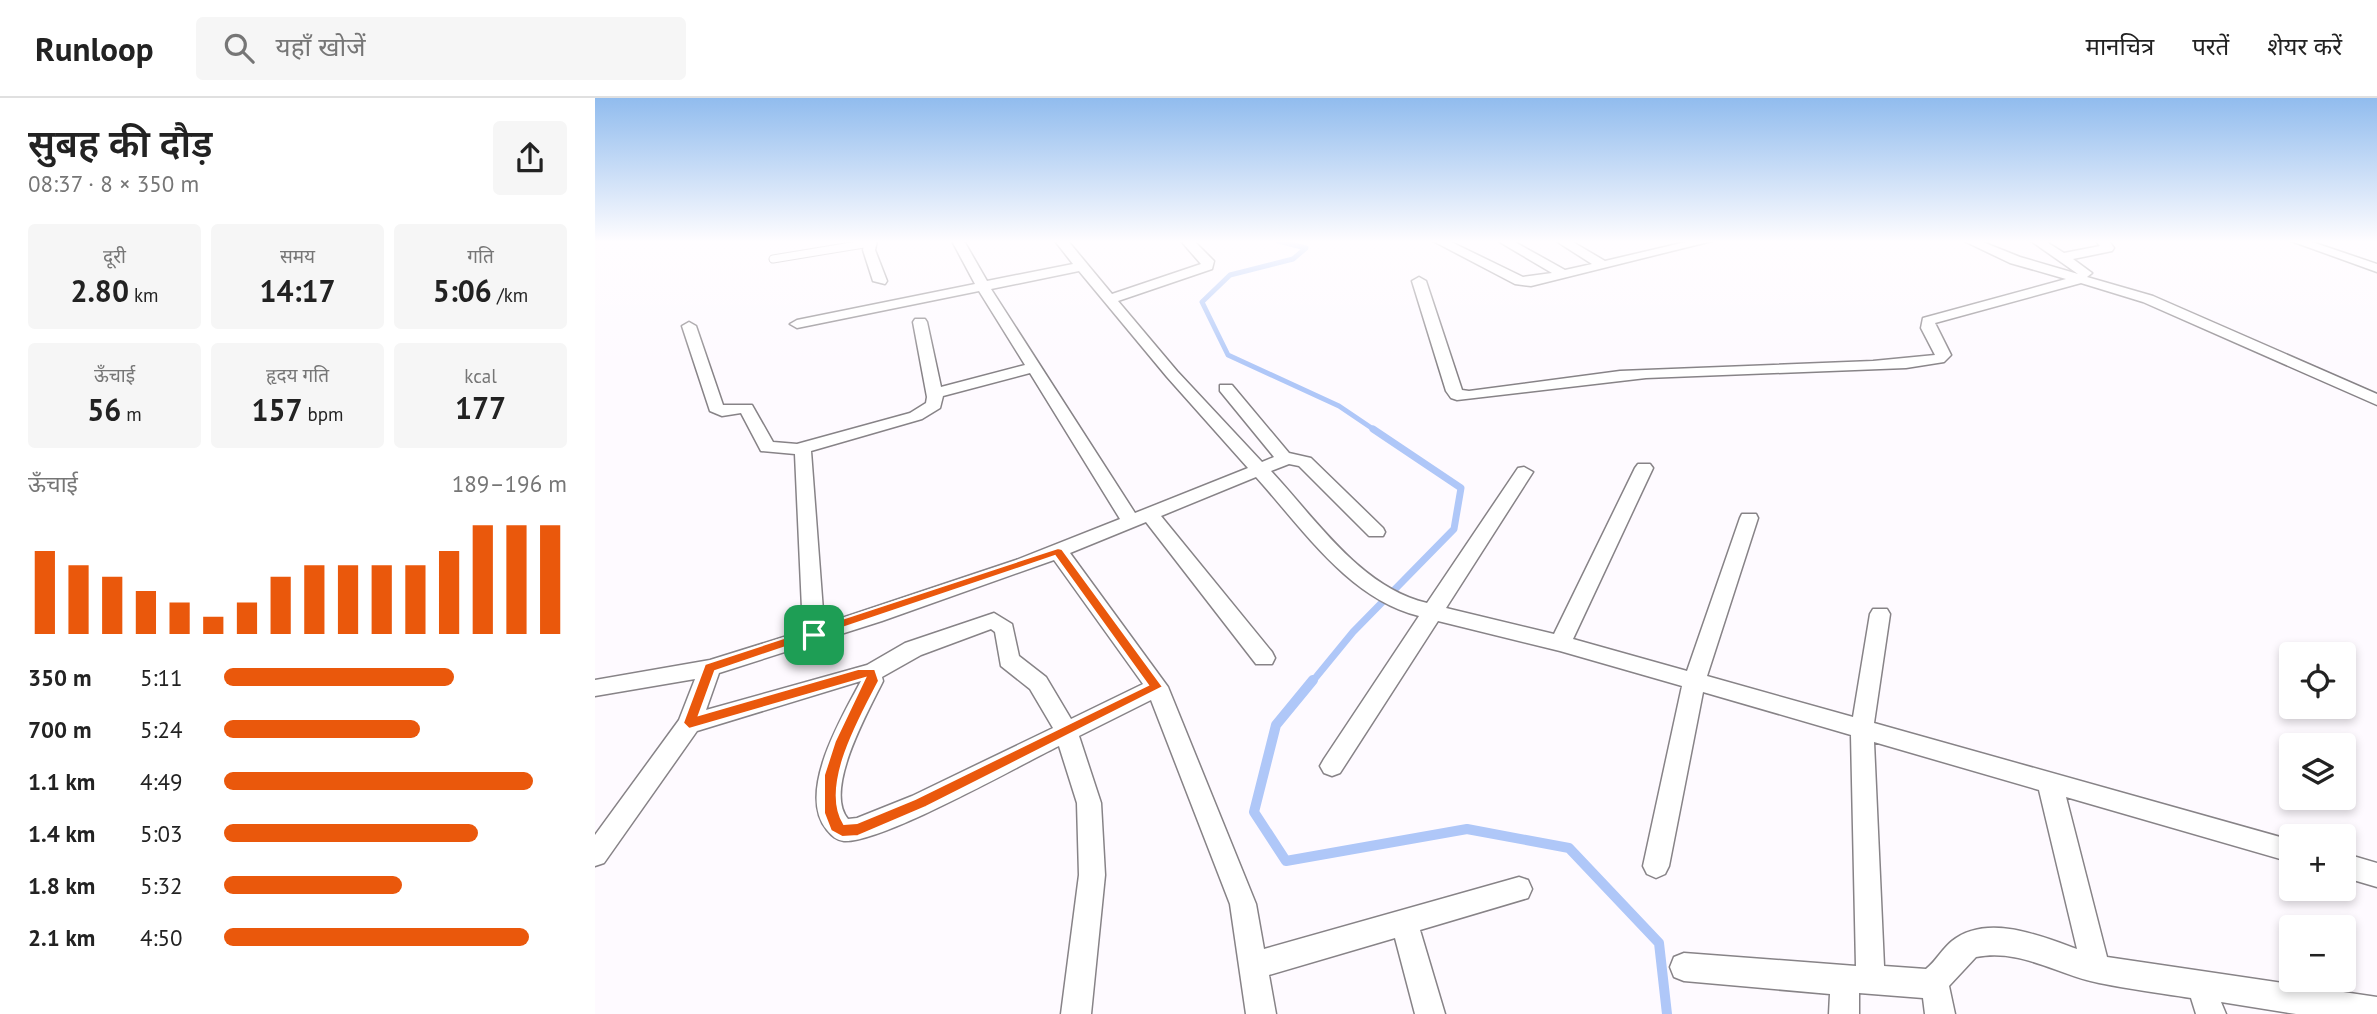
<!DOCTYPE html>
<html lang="hi">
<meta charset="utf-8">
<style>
:root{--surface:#fff;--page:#f6f6f6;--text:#222;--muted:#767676;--line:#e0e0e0;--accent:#ea580c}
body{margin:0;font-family:"PT Sans","Noto Sans Devanagari",sans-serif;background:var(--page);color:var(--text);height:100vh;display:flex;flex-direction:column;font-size:26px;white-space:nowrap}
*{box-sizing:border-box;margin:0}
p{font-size:23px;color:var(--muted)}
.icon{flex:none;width:38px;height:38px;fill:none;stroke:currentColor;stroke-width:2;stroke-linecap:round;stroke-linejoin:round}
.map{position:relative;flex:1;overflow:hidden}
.panel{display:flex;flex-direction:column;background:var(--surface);width:595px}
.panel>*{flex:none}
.tools{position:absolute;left:1684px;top:544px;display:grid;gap:14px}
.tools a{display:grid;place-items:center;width:77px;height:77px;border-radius:7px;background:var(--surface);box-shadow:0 4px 10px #0003;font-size:35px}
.pin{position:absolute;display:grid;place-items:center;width:60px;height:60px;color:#fff;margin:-30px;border-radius:14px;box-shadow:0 4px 10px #0006}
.round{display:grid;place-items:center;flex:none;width:74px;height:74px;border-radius:7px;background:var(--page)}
.overview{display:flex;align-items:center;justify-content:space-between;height:119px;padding:0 28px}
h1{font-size:38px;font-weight:600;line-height:52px}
.stats{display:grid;grid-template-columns:repeat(3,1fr);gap:10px;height:119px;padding:7px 28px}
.stats div{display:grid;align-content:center;border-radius:7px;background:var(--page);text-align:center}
.stats b{font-size:30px;font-weight:600}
.stats small{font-size:19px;font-weight:400}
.stats p{font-size:19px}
.chart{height:196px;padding:14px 28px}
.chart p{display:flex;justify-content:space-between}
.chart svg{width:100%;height:126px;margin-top:7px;stroke:var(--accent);stroke-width:6}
ul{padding:0 28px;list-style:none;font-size:23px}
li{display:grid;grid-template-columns:112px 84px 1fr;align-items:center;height:52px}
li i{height:18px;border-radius:9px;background:var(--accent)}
header{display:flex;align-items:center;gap:42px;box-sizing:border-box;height:98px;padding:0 35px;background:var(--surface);border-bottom:2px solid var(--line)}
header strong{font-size:33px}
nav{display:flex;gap:38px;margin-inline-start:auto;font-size:24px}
.search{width:490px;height:63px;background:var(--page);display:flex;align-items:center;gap:18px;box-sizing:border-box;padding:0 24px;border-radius:7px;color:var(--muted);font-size:26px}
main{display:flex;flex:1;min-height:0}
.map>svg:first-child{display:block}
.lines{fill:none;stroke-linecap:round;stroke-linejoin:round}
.stream-far2{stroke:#afc7f8;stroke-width:5}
.stream-far1{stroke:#afc7f8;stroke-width:7}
.stream{stroke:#afc7f8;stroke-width:10}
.lane-casing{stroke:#878387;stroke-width:9}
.street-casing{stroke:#878387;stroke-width:3}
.lane{stroke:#fff;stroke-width:7}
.street{fill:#fff;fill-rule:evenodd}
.route{fill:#ea580c;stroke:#fff;stroke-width:2;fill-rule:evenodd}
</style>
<header>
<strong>Runloop</strong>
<div class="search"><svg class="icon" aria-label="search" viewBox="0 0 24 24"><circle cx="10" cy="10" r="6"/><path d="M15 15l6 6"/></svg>यहाँ खोजें</div>
<nav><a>मानचित्र</a><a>परतें</a><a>शेयर करें</a></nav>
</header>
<main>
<section class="panel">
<div class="overview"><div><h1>सुबह की दौड़</h1><p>08:37 · 8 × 350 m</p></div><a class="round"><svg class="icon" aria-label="share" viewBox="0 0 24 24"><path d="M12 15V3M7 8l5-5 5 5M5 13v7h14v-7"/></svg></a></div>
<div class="stats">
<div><p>दूरी</p><b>2.80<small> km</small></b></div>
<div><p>समय</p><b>14:17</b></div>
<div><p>गति</p><b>5:06<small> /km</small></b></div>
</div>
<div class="stats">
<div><p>ऊँचाई</p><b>56<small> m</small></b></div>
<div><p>हृदय गति</p><b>157<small> bpm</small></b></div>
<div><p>kcal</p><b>177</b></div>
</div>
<div class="chart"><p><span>ऊँचाई</span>189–196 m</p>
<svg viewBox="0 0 160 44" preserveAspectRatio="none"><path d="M5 44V15M15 44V20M25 44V24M35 44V29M45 44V33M55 44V38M65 44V33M75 44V24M85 44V20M95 44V20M105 44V20M115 44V20M125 44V15M135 44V6M145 44V6M155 44V6"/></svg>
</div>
<ul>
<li><b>350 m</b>5:11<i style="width:67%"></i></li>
<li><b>700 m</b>5:24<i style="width:57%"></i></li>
<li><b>1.1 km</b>4:49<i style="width:90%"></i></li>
<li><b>1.4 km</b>5:03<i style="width:74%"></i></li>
<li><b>1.8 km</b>5:32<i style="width:52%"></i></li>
<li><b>2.1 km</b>4:50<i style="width:89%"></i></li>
</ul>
</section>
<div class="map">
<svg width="1782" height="916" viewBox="0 0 1782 916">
<rect width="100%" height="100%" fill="#fefaff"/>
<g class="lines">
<path class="stream-far2" d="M683 143 711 150 698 161 635 177 607 204 633 257 744 308 781 333"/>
<path class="stream-far1" d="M717 584 758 534 859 431 866 390 778 331"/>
<path class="stream" d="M718 582 681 627 659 714 691 763 872 731 974 750 1064 845 1072 916"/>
<g class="lane-casing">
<path id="lane" d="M178 161 275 145"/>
</g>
<g class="street-casing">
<path id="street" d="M270 143H282L280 152 292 183 290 186 278 183 268 152Z
M357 143H369L392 183 478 166 460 143H473L517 196 606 166 586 143H599L619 163 617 171 523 203 582 273 667 364 679 359 625 293V287H637L694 355 716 360 788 430 790 434 788 438H774L704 368 694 366 676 373C720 420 766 490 832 505L923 370 929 369 938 374 851 510 959 536 1040 370 1043 366H1055L1058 370 978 541 1092 573 1145 420 1147 416H1161L1163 420 1112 578 1258 619 1275 516 1278 511H1292L1295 516 1279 625 1696 742V764L1471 699 1512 859 1782 899V916H1701L1626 904 1631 916H1601L1596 900C1565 895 1534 891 1504 885 1462 877 1426 850 1381 859L1354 888 1360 916H1330L1328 900 1264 895V916H1234L1235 896 1089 883 1079 879 1075 869 1079 859 1089 855 1261 868 1256 637 1108 594 1074 768 1070 776 1061 780 1052 776 1048 768 1087 588 965 553 843 523 745 675 737 678 729 675 725 668 729 661 824 518C754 501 707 430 661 379L566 418 677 554 680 560 677 566H661L551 424 475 455 573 589 661 806 669 851 924 779 933 782 937 791 933 800 825 832 850 916H820L800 840 674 877 681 916H651L635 806 556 602 484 638 506 705 510 777 496 916H466L484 777 482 705 464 648C423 668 287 745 249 743 241 742 237 738 232 732 201 695 247 619 266 583L102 633 9 765 0 768V737L84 622 100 581 0 598V582L115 562 208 533 200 356 166 353 146 315 127 318 115 313 87 228 94 224 101 228 128 307H157L178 344 202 346 315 315 331 305 332 299 318 224 320 221H330L332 224 346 289 430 267 384 193 202 230 195 226 202 222 380 186ZM484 173 572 279 653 370 540 415 396 191ZM435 275 525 421 421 462 229 526 216 353 327 321 345 310 348 298ZM459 462 548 586 476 621 451 579 424 558 417 526 399 515 310 545 272 567 111 612 124 575 287 523ZM396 531 400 534 406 568 435 591 458 630 317 698 262 720 253 721C228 692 274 612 288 583L287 579 326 557ZM1279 644 1444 692 1482 851C1446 838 1392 815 1357 843 1347 851 1341 863 1331 871L1289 868Z
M838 143H854L928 179 957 175 903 143H918L970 172 997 166 961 143H976L1010 163 1095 143H1117L936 188 920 186Z
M1369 143H1385L1425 159 1483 176 1436 143H1450L1469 155 1505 148 1501 143H1514L1519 150 1517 153 1478 161 1497 175 1492 179 1558 198 1782 296V307L1548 204 1486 185 1340 225 1356 257 1349 264 1311 270 1051 280 862 302 856 300 851 293 817 183 824 179 831 183 867 292 874 293 1025 273 1278 263 1340 257 1326 230 1328 220 1471 181 1415 165Z
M1696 143H1714L1782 166V174Z
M1748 755 1782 765V789L1748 779Z"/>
</g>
<use href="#lane" class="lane"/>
<use href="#street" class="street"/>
</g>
<linearGradient id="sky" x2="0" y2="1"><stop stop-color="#91bcee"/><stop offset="0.53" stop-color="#fffdff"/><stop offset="1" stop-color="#fffdff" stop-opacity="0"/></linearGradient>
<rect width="1782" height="271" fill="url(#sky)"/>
<path class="route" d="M463 450 467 451 568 589 331 709 263 738 247 739 236 733 229 715V677L240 643 270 580 94 631 88 625 110 566ZM460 458 553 587 320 701 262 725 249 726C225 688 266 618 284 583L280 571H263L104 617 120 573Z"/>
</svg>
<div class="tools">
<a><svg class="icon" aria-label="locate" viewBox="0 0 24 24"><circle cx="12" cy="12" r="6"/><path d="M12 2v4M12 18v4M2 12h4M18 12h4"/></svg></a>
<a><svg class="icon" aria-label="layers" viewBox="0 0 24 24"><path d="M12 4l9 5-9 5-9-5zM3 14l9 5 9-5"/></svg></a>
<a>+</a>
<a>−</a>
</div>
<div class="pin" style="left:219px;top:537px;background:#1e9e55"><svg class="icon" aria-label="arrive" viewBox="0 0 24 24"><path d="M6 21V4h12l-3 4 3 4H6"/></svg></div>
</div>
</main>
